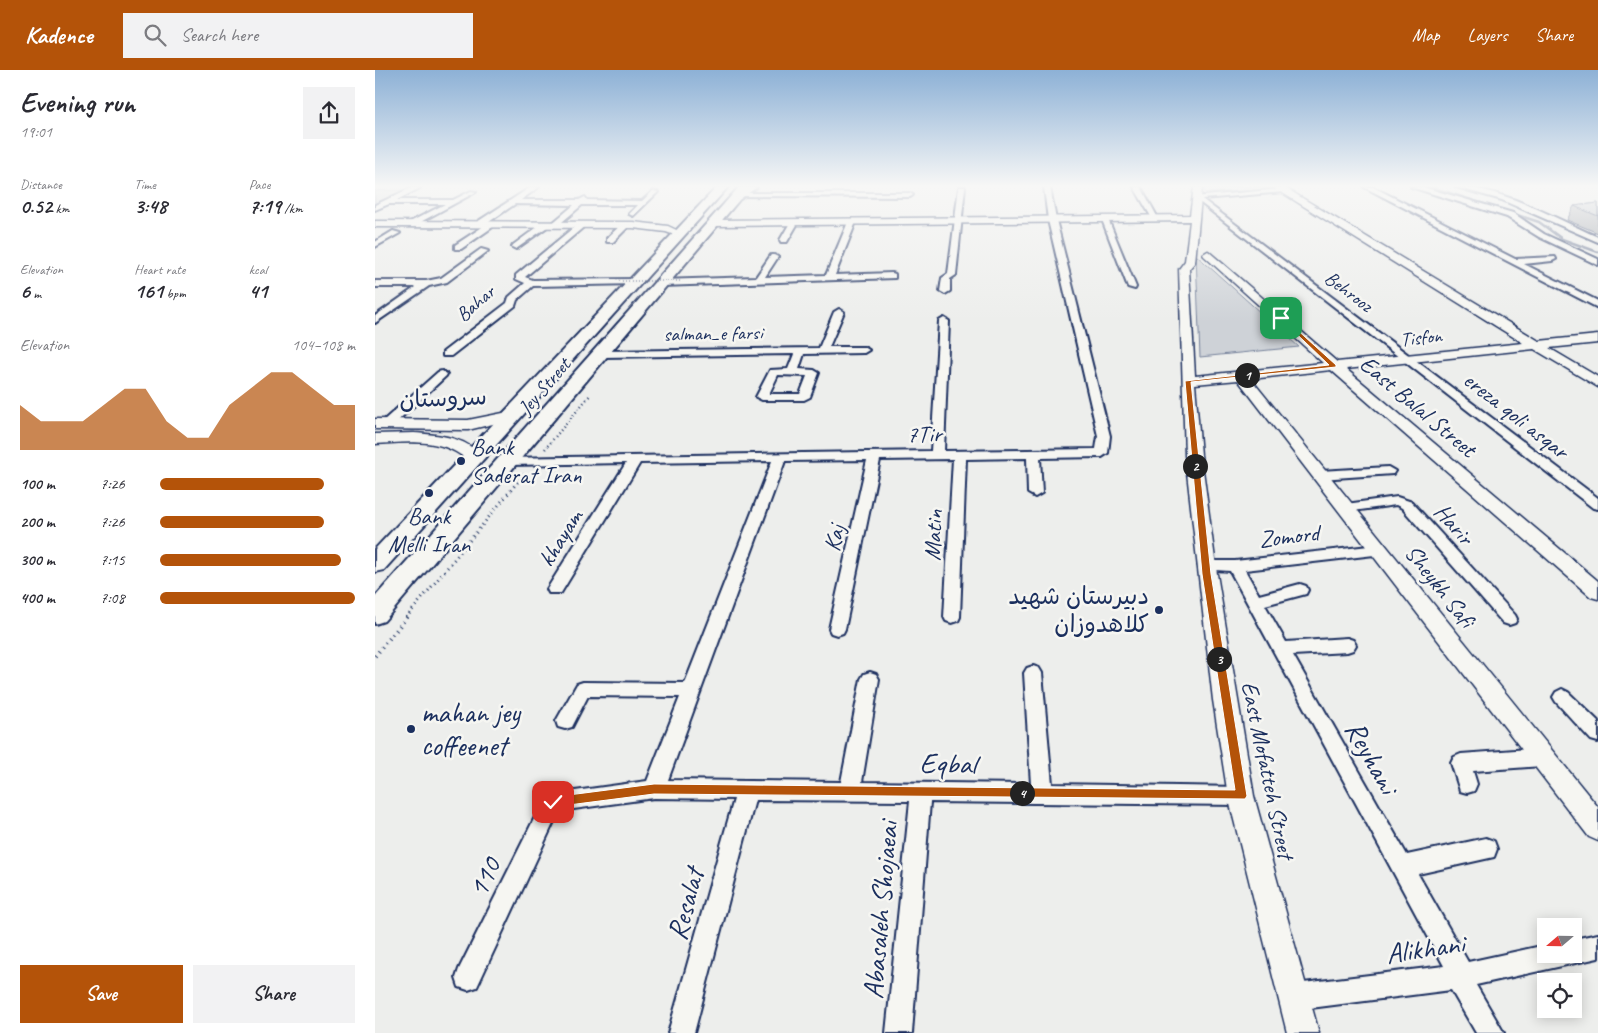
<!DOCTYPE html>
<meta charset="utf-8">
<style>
:root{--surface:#fff;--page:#f2f2f3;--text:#2b2b33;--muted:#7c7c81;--accent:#b45309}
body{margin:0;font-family:Caveat,"Playpen Sans Arabic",sans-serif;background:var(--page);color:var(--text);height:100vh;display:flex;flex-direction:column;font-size:19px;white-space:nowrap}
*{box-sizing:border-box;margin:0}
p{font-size:16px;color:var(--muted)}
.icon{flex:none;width:28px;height:28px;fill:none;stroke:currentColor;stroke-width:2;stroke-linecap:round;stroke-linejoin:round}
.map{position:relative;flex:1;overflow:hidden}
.sheet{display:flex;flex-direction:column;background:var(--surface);width:375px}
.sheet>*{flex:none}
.needle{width:32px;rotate:250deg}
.tools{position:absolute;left:1162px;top:848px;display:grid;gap:10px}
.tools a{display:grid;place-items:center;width:45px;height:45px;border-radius:0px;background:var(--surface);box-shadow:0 2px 12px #0003;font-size:25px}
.pin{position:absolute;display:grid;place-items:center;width:42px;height:42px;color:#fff;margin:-21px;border-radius:10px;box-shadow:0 2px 8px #0006}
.km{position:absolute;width:25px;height:25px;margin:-12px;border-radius:50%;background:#222;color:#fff;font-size:14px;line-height:25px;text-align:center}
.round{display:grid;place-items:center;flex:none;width:52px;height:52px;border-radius:0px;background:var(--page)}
.overview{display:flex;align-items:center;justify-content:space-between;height:85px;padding:0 20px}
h1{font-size:28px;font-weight:800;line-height:38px}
.metrics{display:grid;grid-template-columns:repeat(3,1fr);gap:8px;height:85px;padding:5px 20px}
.metrics div{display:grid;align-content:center}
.metrics b{font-size:21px;font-weight:800}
.metrics small{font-size:14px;font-weight:400}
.metrics p{font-size:14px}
.chart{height:140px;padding:10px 20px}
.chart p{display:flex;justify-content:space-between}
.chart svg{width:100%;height:90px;margin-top:5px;fill:var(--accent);opacity:.7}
.action{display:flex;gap:10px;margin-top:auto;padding:10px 20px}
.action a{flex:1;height:58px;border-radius:0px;background:var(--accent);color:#fff;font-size:20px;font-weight:800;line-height:58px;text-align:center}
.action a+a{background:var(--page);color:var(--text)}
ul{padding:0 20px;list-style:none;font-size:16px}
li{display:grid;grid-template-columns:80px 60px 1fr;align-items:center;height:38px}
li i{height:12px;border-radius:6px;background:var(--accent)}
header{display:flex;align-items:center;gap:30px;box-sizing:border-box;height:70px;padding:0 25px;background:var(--accent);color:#fff}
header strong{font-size:24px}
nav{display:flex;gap:28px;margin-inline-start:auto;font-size:18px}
.search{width:350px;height:45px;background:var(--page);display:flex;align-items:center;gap:12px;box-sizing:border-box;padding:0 18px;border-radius:0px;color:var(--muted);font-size:19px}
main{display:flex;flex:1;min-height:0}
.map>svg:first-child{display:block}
.green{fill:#ced2d7;stroke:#74809a}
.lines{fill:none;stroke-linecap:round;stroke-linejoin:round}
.stream{stroke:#6e7a96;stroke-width:2.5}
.minor-casing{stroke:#1b2f5e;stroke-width:4}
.tertiary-casing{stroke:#1b2f5e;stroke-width:3}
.secondary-casing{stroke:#1b2f5e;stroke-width:4}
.primary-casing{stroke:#1b2f5e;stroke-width:4}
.path-far2{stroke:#1b2f5e;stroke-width:2.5;stroke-dasharray:1 3;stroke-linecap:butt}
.path-far1{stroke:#1b2f5e;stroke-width:3;stroke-dasharray:1 4;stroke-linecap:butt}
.path{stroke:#1b2f5e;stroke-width:4;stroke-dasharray:1 4.5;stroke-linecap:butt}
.minor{fill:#f6f6f2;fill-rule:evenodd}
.tertiary{fill:#f6f6f2;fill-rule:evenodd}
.secondary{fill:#f6f6f2;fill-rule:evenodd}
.primary{fill:#f6f6f2;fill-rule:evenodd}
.path-bridge{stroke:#1b2f5e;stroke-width:2;stroke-dasharray:0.5 2.5;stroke-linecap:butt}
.wall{fill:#9fa4ac;stroke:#1b2f5e}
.building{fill:#b9bfc8;stroke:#1b2f5e}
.route{fill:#b45309;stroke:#fff}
.poi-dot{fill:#1b2f5e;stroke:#f6f6f2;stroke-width:2}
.labels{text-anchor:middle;stroke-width:5;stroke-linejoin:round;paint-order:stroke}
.far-street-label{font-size:20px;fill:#1b2f5e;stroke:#f6f6f2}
.street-label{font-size:24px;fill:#1b2f5e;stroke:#f6f6f2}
.poi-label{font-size:24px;fill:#1b2f5e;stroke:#f6f6f2;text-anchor:start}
.near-poi-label{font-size:29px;fill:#1b2f5e;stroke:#f6f6f2;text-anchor:start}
.near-street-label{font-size:29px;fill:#1b2f5e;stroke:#f6f6f2}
</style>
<header>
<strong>Kadence</strong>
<div class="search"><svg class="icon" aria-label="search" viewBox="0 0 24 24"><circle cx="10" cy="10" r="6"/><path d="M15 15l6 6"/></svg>Search here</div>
<nav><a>Map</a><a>Layers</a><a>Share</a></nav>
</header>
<main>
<section class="sheet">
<div class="overview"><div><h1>Evening run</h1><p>19:01</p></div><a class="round"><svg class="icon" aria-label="share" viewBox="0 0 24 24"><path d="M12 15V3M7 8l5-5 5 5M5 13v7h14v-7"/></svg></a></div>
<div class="metrics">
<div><p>Distance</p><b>0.52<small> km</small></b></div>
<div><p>Time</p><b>3:48</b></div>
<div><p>Pace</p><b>7:19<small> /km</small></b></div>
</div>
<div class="metrics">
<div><p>Elevation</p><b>6<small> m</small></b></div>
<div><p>Heart rate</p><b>161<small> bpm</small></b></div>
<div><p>kcal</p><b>41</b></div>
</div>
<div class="chart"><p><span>Elevation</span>104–108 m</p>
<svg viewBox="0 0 160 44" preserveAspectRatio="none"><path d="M0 44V22L10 30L20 30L30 30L40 22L50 14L60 14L70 30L80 38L90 38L100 22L110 14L120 6L130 6L140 14L150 22L160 22V44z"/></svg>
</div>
<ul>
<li><b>100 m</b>7:26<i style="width:84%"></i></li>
<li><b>200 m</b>7:26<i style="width:84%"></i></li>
<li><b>300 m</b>7:15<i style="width:93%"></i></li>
<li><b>400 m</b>7:08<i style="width:100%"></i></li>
</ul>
<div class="action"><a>Save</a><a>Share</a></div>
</section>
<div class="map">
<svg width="1223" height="963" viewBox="0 0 1223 963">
<rect width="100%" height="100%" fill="#edeeec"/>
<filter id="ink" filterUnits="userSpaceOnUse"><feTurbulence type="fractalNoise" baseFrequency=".02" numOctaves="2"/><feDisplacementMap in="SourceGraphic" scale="10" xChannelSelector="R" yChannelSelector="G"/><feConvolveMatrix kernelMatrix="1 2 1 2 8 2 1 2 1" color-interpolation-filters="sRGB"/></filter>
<g filter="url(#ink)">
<path class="green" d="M831 117H896L898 119 830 123 828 119Z
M31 120 0 135V121Z
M821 185 924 277 825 287Z"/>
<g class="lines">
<path class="stream" d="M1057 117 1164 152 1187 169 1223 182"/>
<g class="minor-casing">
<path id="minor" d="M38 117 45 118 22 130H78L96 121 101 122 38 156 34 154 35 152 70 134H14L0 140V135Z
M156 117H164L146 130H204L210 127 212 130 267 131 278 121 283 122 258 146 254 144 263 135H207L181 157 175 155 141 179 137 177 138 175 168 153 175 155 199 135 140 134 108 156H102V152Z
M584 117H590L581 205 575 209V221L570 224 565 221 567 208 573 204Z
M669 117H675L681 150 735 366 733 383 727 387 665 388 667 423 660 427 653 423 652 388 591 389 585 547 583 551 577 553 571 551 569 547 578 389 505 390 470 559 468 563 462 565 456 563 454 559 492 390 410 391 293 710 466 712 486 609 489 604 495 602 501 604 504 609 487 712 656 714 649 603 652 598 658 596 664 598 667 603 677 714 866 717 873 719 876 726 873 733 866 735 555 732 537 963H511L535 731 380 730 319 963H293L359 729 279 728 184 741 102 917 93 920 84 917 81 908 84 899 171 725 272 711 305 627 213 626 197 657 190 659 183 657 181 651 202 614 208 612 310 613 397 391 265 393 186 523H174L172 519 251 393 133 395 128 394 127 391 128 388 556 381 564 251 569 248 574 251 569 381 721 379 723 366 673 150Z
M759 117H766L784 150H778Z
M989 117H998L1140 189 1180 187 1181 189 1177 191 1149 194 1223 231V238Z
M1036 117H1048L1138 143 1169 164 1223 189V195L1164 167 1132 147Z
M1081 117C1127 117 1181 149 1223 167V172L1127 130Z
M907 119 909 122 827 129 1223 428V439L1218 438 818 127Z
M365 123H535L538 125 535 127 363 126Z
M726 147 733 149 761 217 760 219 753 217Z
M477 150 481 152 460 205 517 203 520 204V208L286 216 282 213 286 210 381 207 396 185H399L403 187 390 207 451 205 473 152Z
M416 151 423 153 412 172H406L405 170Z
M115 152 122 154 86 179H80V175Z
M204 153 211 155 150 207 158 210 259 209 263 212 262 214 158 216 142 230 140 236 76 286H68V282L132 233 134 227 150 213 141 209V205Z
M248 153 255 155 238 172H232V168Z
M18 161 25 163 0 177V172Z
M106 179 113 181 72 212 54 216 0 253V246L41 217H0V211H51L66 208Z
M464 239 469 242 454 277H489L494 280 489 283 429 284 424 299 439 300 444 303 435 327 429 330H387L381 327 395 300 413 299 419 284 227 287 222 284 227 281 444 278 459 242ZM403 305 432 306 425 324H394Z
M67 301 72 304 71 306 16 357H8L6 354 8 351 63 302Z
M1013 397 1020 401 1018 404 945 409 938 405 945 401Z
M1022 427 1037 432 1140 545 1142 549 1140 553 1134 555 1128 553 1027 438 1021 435 971 442 964 438 971 434Z
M1003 475 1010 480 1008 484 870 500 884 525 925 514 931 516 933 520 931 524 890 535 911 572 972 568 978 570 981 575 978 580 972 582 918 585 1032 785 1111 768 1119 771 1122 779 1119 787 1043 804 1093 892 1171 875V884H1199V869L1223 864V888L1101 915 1129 963H1101L1076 920 920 940 911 936 907 927 911 918 920 914 1069 896 855 501 826 499 823 495 826 491H860Z
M1187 619 1193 622 1223 651V672L1216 670 1181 632 1178 627 1181 622Z
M1167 678 1174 681 1177 687 1174 693 1167 696 1098 701 1102 714 1099 721 1092 723 1085 721 1076 693 1079 687 1086 684Z"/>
</g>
<g class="tertiary-casing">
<path id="tertiary" d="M819 117H827L820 192 814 199 820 306 948 293 829 186 828 184 833 181 962 292 1148 273 898 117H909L1164 271 1223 265V273L1174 278 1223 307V317L1159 279 971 299 1223 511V529L1216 527 956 300 876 309 1223 737V771L1214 767 863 310 820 314 826 385 842 504 879 726 944 963H912L853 726 838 630 810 385 804 199 810 191 815 151 339 156 334 153 339 150 815 145Z
M0 151 258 152 293 156 310 164 305 167 291 162 258 158 0 157Z
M138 341 143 342 145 345 143 348 93 360 0 359V349L93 350Z
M39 363C63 365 92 366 107 388L105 391H93C69 367 32 372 0 374V364Z"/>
</g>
<g class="secondary-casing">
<path id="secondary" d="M371 117H382L365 129H359V125Z"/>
</g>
<g class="primary-casing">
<path id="primary" d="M342 117H353L9 500 0 502V479Z
M364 117H375L9 551 0 554V527Z"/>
</g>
<path class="path-far2" d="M170 379 216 324"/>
<path class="path-far1" d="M31 548 150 403"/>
<path class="path" d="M0 586 32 547"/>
<use href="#minor" class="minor"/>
<use href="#tertiary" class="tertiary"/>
<use href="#secondary" class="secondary"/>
<use href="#primary" class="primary"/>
<path class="path-bridge" d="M244 211H305"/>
</g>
<path class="wall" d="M1223 133V163L1192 150 1199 136Z"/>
<path class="building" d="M1223 133V146L1199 136Z"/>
</g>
<linearGradient id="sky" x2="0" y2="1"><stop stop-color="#8db1d6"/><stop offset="0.46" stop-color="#f7f7f6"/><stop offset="1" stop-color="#f7f7f6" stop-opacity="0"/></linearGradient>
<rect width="1223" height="252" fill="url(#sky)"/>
<path class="route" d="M904 247H908L961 295V297L816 312 836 504 872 726 870 729 279 724 178 737 175 735 173 732 178 727 279 714 860 720 827 504 810 311 954 295Z"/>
<g class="poi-dot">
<circle cx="86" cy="391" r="5"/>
<circle cx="54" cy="423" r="5"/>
<circle cx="784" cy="540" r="5"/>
<circle cx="36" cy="659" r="5"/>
</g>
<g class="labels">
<g class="far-street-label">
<text transform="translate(974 221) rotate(37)" y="7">Behrooz</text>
<text transform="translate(100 233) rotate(-41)" y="7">Bahar</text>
<text transform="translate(338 263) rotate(-1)" y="7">salman_e farsi</text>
<text transform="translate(1046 267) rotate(-6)" y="7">Tisfon</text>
<text transform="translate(169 316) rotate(-49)" y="7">Jey Street</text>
</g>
<g class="street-label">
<text transform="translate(68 328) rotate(-2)" y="8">سروستان</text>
<text transform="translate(1043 336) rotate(40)" y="8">East Balal Street</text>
<text transform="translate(1141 345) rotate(38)" y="8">ereza qoli asqar</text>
<text transform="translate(549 364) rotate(-1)" y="8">7Tir</text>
<text transform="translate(1079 454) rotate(49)" y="8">Harir</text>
<text transform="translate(558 465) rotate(-87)" y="8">Matin</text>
<text transform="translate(914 466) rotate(-7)" y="8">Zomord</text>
<text transform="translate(185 468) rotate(-58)" y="8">khayam</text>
<text transform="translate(459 468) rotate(-78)" y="8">Kaj</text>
<text transform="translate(1065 516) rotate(52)" y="8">Sheykh Safi</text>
<text transform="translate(893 700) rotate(78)" y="8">East Mofatteh Street</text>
</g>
<g class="poi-label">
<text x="96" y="385">Bank<tspan x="96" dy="28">Saderat Iran</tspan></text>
<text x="54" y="454" text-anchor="middle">Bank<tspan x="54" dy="28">Melli Iran</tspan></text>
<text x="774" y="534" text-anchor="end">دبیرستان شهید<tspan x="774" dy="28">کلاهدوزان</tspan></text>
</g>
<g class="near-poi-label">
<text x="46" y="652">mahan jey<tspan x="46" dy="33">coffeenet</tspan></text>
</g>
<g class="near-street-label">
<text transform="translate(997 687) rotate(61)" y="10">Reyhani</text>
<text transform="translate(573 693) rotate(1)" y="10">Eqbal</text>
<text transform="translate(109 807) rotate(-64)" y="10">110</text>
<text transform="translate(310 834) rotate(-75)" y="10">Resalat</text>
<text transform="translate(505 840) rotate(-85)" y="10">Abasaleh Shojaeai</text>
<text transform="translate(1050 878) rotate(-8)" y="10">Alikhani</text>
</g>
</g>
</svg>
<div class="tools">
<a><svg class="needle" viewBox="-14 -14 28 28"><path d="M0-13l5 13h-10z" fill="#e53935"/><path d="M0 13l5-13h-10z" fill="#7c7c81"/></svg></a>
<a><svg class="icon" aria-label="locate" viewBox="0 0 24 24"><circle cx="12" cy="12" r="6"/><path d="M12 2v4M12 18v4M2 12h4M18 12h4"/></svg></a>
</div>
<div class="pin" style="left:906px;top:248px;background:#1e9e55"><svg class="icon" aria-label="arrive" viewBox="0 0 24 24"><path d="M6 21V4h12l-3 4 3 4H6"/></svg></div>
<div class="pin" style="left:178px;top:732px;background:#d93025"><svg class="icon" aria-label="check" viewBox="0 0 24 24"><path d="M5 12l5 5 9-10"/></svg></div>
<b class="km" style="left:872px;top:305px">1</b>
<b class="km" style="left:820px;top:396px">2</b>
<b class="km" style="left:844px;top:589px">3</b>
<b class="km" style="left:647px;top:723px">4</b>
</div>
</main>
